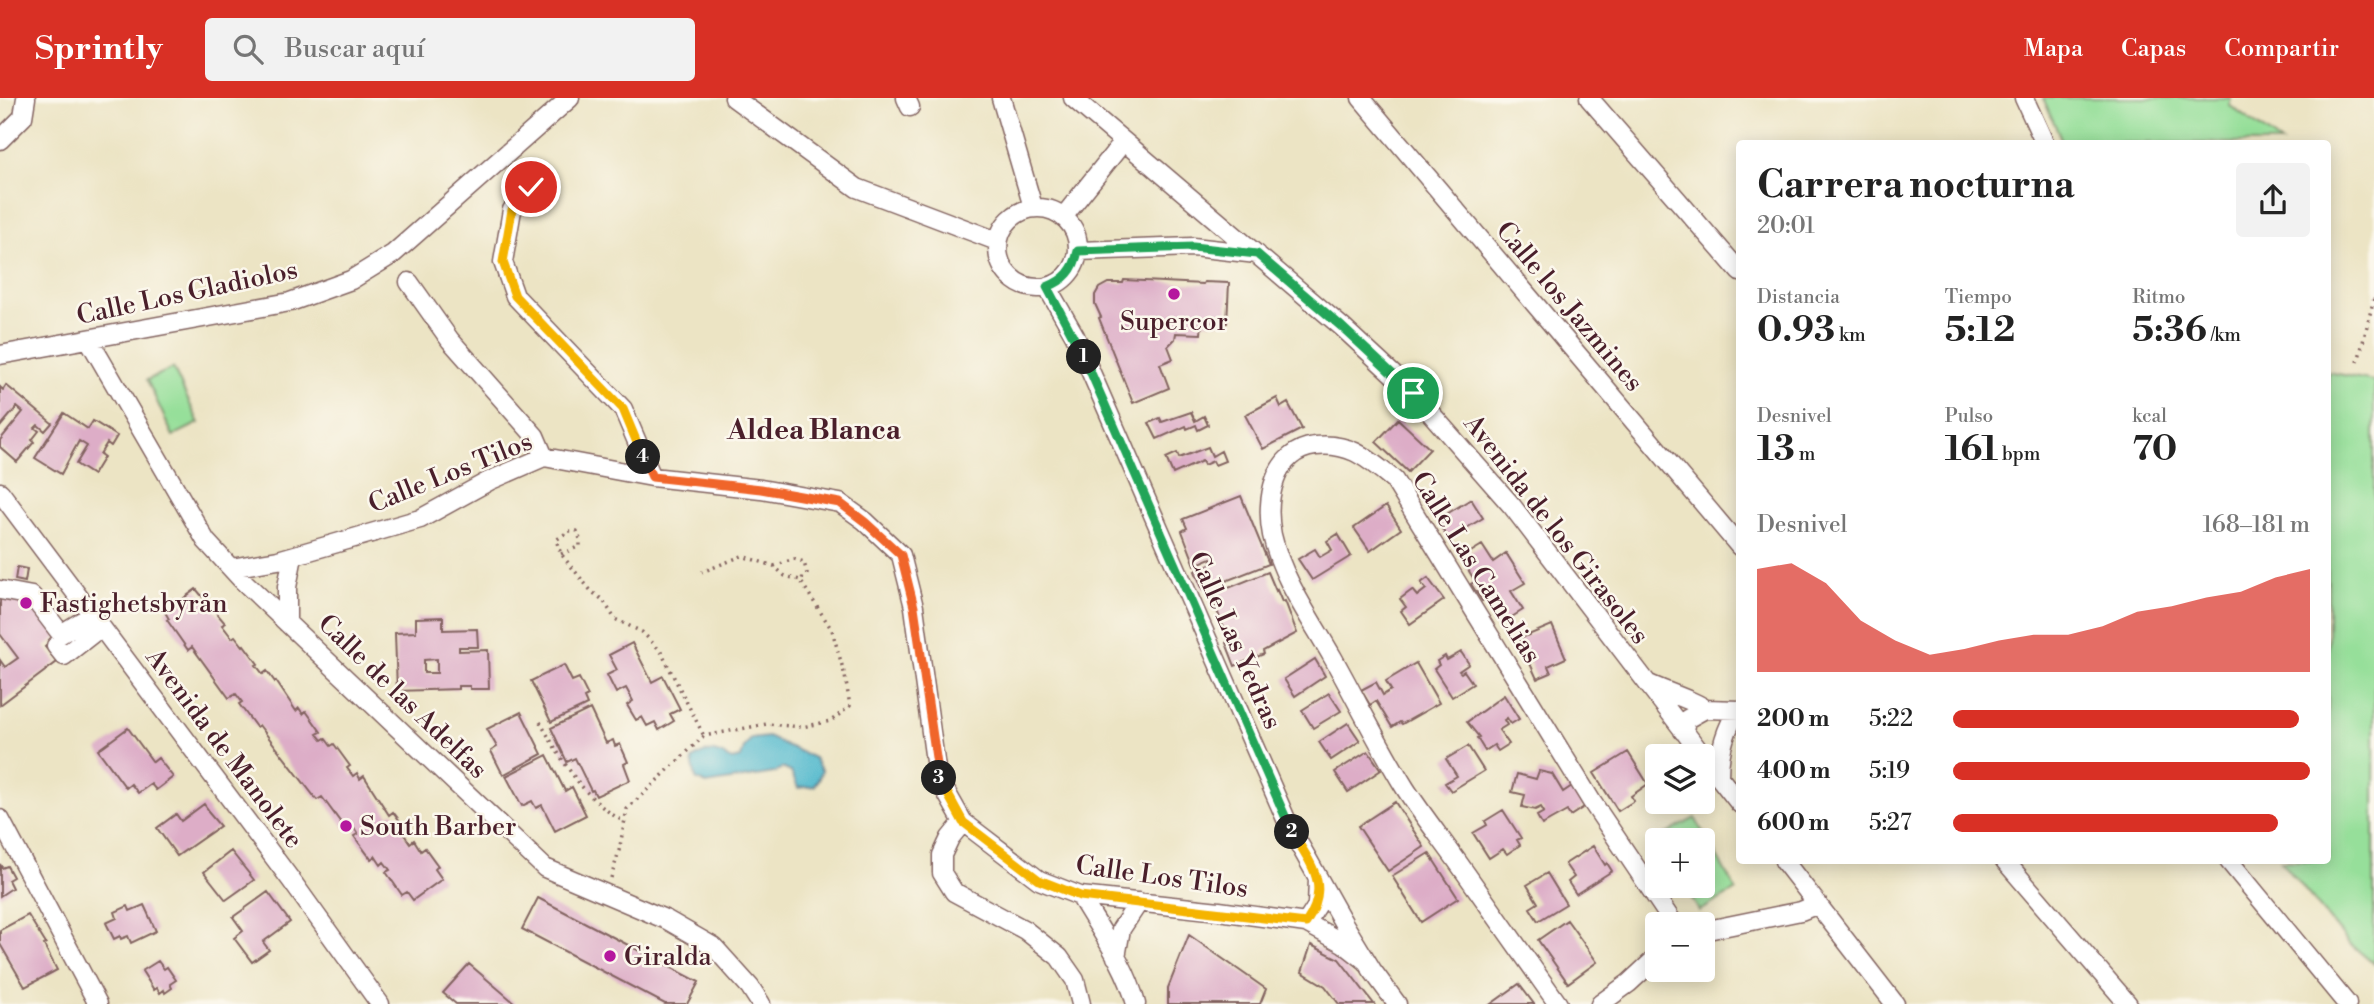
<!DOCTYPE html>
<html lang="es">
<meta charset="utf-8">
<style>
:root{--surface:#fff;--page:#f2f2f2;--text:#222;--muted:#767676;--accent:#d93025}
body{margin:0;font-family:"Libre Bodoni",serif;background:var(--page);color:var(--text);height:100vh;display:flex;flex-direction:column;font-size:26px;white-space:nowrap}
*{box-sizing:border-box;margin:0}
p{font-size:23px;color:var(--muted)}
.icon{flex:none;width:38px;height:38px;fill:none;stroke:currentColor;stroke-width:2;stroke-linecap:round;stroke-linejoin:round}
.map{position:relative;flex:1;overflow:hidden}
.details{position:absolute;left:1736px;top:42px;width:595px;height:724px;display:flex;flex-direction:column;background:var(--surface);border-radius:7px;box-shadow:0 4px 18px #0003}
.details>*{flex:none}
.controls{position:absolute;left:1645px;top:646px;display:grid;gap:14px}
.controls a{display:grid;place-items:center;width:70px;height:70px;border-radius:7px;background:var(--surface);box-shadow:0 4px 18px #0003;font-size:35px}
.pin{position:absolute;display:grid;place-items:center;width:60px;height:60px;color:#fff;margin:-30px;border:4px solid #fff;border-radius:50%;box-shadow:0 2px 7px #0007}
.km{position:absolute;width:35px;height:35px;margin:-18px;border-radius:50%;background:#222;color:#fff;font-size:19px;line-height:35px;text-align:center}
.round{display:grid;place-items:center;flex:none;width:74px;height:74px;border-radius:7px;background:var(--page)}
.head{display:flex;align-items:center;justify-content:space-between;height:119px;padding:0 21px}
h1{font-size:38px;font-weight:800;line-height:52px}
.figures{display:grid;grid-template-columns:repeat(3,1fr);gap:10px;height:119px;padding:7px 21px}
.figures div{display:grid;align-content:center}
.figures b{font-size:35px;font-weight:800}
.figures small{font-size:19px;font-weight:400}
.figures p{font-size:19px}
.chart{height:196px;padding:14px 21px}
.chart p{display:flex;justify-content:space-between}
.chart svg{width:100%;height:126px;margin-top:7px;fill:var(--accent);opacity:.7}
ul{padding:0 21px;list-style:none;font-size:23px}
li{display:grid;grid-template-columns:112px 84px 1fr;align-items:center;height:52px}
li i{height:18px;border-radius:9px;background:var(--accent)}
header{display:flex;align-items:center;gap:42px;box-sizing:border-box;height:98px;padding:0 35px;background:var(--accent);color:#fff}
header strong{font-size:33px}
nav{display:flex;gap:38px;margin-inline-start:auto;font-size:24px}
.search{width:490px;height:63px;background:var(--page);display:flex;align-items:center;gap:18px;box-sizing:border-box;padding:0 24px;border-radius:7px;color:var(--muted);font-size:26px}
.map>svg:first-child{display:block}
.green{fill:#96df9a;stroke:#707f62;stroke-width:2}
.water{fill:#4eb7cc;stroke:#4c6b7c;stroke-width:2}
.building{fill:#ddadc7;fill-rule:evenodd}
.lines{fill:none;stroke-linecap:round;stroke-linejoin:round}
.minor-casing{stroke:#836461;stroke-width:21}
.path{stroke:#836461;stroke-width:3.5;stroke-dasharray:2 5;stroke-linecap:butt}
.minor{stroke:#fff;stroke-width:18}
.split-1-casing{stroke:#fff;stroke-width:14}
.split-2-casing{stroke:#fff;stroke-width:14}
.split-3-casing{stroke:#fff;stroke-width:14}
.split-4-casing{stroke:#fff;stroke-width:14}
.split-5-casing{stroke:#fff;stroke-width:14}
.split-1{stroke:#22a559;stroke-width:9}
.split-2{stroke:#22a559;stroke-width:9}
.split-3{stroke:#f5b400;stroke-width:9}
.split-4{stroke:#f0652b;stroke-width:9}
.split-5{stroke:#f5b400;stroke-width:9}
.poi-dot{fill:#b5179e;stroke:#fbf7ec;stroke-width:2.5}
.labels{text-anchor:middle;stroke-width:5;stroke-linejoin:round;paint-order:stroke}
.street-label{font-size:26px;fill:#4a1f2b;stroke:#fbf7ec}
.poi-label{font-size:26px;fill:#4a1f2b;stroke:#fbf7ec;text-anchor:start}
.neighbourhood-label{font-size:28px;font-weight:bold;fill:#4a1f2b;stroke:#fbf7ec}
</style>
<header>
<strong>Sprintly</strong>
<div class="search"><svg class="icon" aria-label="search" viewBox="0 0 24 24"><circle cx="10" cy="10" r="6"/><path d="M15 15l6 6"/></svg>Buscar aquí</div>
<nav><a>Mapa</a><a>Capas</a><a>Compartir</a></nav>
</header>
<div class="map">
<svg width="2374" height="906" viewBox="0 0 2374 906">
<rect width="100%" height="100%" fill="#fbf7ec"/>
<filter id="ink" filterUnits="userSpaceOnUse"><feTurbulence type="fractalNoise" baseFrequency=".0143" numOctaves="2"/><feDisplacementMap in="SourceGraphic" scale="14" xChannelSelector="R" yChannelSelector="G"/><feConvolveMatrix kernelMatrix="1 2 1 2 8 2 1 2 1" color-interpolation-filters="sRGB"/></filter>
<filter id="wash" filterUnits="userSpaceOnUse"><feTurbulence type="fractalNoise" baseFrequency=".00686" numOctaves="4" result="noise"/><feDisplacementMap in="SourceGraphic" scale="28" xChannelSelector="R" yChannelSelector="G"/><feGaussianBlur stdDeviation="1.57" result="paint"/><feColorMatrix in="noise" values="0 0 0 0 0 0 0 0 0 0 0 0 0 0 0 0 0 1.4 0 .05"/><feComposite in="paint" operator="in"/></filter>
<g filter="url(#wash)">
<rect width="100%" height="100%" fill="#ece4c4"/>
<path class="green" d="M2043 0H2231L2229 7 2281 45H2063Z
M173 270 199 325 173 338 147 282Z
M2328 274 2374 283V866L2347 843 2281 763H2328Z
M1695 720 1736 792 1699 813 1685 788H1703V742L1659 740Z"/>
<path class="water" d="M768 639 814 660 822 673 815 688 798 690 791 674 782 670 774 675 706 686 696 681 692 662C706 649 717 653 732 662L741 660 744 650 751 641Z"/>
<g id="blocks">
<path class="building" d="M1124 182 1203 186 1204 184 1229 185 1227 225 1202 224 1201 236 1176 235 1175 241 1168 248 1173 261 1160 266 1169 290 1133 305 1099 220 1101 219 1095 206V197L1099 190 1108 185H1123Z
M6 287 52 325 45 333 38 327 35 330 39 333 32 342 34 344 17 364 0 349V342L23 314 17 309 0 329V289L3 292Z
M1277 300 1281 309 1288 305 1302 331 1263 351 1245 317Z
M1191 314 1195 323 1204 318 1208 327 1198 332 1196 327 1187 331 1186 328 1157 341 1149 325 1160 320 1162 324Z
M64 315 88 331 93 323 117 338 111 348 107 345 100 356 104 359 93 377 76 366 87 348 79 343 61 376 35 360Z
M1398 321 1430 351 1408 374 1376 344Z
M1208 349 1212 358 1221 353 1225 363 1215 367 1213 363 1204 367 1202 363 1173 376 1166 360 1177 355 1179 360Z
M1241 398 1269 466 1203 492 1195 473 1213 465 1211 460 1195 467 1182 433 1187 430 1183 421Z
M1471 401 1483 420 1448 441 1437 422Z
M1386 408 1401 431 1370 453 1354 430Z
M1338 436 1351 458 1312 482 1298 461 1315 451 1320 459 1332 452 1327 443Z
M1482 447 1493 464 1506 455 1525 485 1511 493 1523 512 1502 525 1486 501 1482 503 1471 486 1475 483 1461 460Z
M17 469 27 471 25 484 15 482Z
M1268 474 1276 493 1277 492 1282 504 1285 503 1297 535 1263 553 1264 556 1235 568 1226 545 1229 543 1211 497Z
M1428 480 1444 502 1410 526 1401 513 1406 509 1400 501 1412 492 1417 498 1426 491 1421 485Z
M196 491 225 525 222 527 232 540 235 538 243 548 244 547 258 566 256 567 263 576 267 573 275 584 276 583 296 613 299 610 303 616 306 613 321 634 317 636 322 642 325 640 331 648 334 646 350 668 347 670 353 678 357 675 360 681 364 678 389 717 393 714 407 732 403 735 410 745 414 742 421 753 425 750 438 768 435 771 442 781 413 802 407 794 402 797 386 774 390 772 384 764 381 767 375 758 371 761 354 738 358 736 353 728 347 733 322 699 317 702 259 627 256 629 239 606 242 604 236 596 229 600 192 549 188 552 167 522 169 521 165 514Z
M0 492 32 498 61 536 45 549 57 564 0 607V562L5 569 18 560 0 536Z
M443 519V532L477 531 478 549H459V553L488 552 489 591H470V588H458V591L397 593 395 535 416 534V520ZM437 561V575H424V562Z
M1552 527 1566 560 1548 568 1551 575 1537 581 1519 541Z
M632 545 652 584 663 578 680 611 670 616 674 623 659 632 655 624 647 628 642 619 636 622 627 607 633 603 626 590 616 595 607 577 617 572 609 557Z
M1461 554 1469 566 1459 573 1461 575 1464 573 1473 586 1452 599 1434 571 1439 567 1437 563 1445 558 1447 562Z
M1315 561 1325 578 1295 598 1284 581Z
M1416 565 1439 605 1402 626 1400 624 1392 629 1376 603 1370 607 1361 592 1376 584 1383 597 1391 592 1386 583Z
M564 567 572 583 579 580 588 598 584 600 587 607 551 624 531 583Z
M1329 595 1341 613 1313 630 1302 612Z
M1504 597 1519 621 1511 626 1507 620 1504 622 1507 627 1499 632 1509 646 1498 653 1494 647 1485 653 1477 640 1479 639 1467 624Z
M590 611 606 645 613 642 615 648 620 646 628 664 624 666 630 682 596 698 593 692 591 693 575 660 567 664 551 630Z
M521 614 542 656 503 677 491 653 497 649 487 631Z
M1348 625 1360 643 1331 662 1319 644Z
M128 630 153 664 158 660 173 679 156 692 151 686 138 695 131 686 126 690 98 652Z
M1468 648 1484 673 1451 693 1445 685 1457 678 1446 661Z
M1368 653 1381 672 1348 694 1335 674Z
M1628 654 1648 686 1631 698 1634 703 1618 713 1594 675Z
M547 657 565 693 572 689 586 717 555 733 542 707 536 710 532 703 522 708 506 678Z
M1539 673 1552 676 1563 694 1572 688 1584 709 1570 718 1567 713 1542 727 1537 718 1544 714 1541 709 1535 712 1522 709 1525 697 1512 694 1517 676 1536 681Z
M1395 704 1424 749 1388 773 1358 728Z
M204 706 209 713 208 714 220 728 177 758 157 730 176 716 181 723Z
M1503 712 1521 740 1517 742 1520 747 1507 756 1503 751 1489 760 1473 735 1487 727 1485 723Z
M1593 748 1605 767 1607 765 1612 773 1576 796 1568 784 1574 779 1565 766Z
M231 753 254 782 226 802 204 774Z
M1429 755 1458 800 1421 824 1392 778Z
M0 766 2 770 7 768 13 779 8 782 12 790 0 798Z
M1547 775 1566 806 1538 823 1530 810 1538 805 1527 787Z
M268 794 290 824 263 844 269 852 252 864 234 840 243 833 233 819Z
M538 800 699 884 687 906H665L522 831Z
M144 807 156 833 131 845 128 838 121 841 120 838 114 841 106 825 117 820 115 814 128 808 130 813Z
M28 817 46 846 44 847 57 872 25 889 0 846V832Z
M1567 822 1597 864 1568 885 1538 842Z
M1189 837 1266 891 1260 906H1168V890Z
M1311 847 1339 861 1374 906H1339L1325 888 1302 874Z
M158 863 164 871 167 869 176 882 170 886 172 890 165 895 164 892 160 895 157 890 154 892 142 873Z
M469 866 516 906H456L443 895Z
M1519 886 1534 906H1491Z"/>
</g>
</g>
<g filter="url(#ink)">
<use href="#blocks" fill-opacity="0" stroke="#836461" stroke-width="2"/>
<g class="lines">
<g class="minor-casing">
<path id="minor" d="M734 0 857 90 997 143
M906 0 910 9
M1001 0 1033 109
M1073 0 1342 229 1413 295 1512 408 1703 658
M1361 0 1740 449
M1589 0 1740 174
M2024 0 2045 46
M0 42 23 19 26 0
M531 89 512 112 503 164 515 198 623 311 652 379
M998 150a40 40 0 1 1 80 0a40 40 0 1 1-80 0Z
M1064 118 1123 44
M1078 153 1193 149 1257 156
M409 184 450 242 535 338 544 359
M1047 189 1075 238 1289 728 1344 826 1372 872 1397 906
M89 242 206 443 241 481 545 770 667 822 714 849 750 889 761 906
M0 257 290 204 351 182 393 156 570 0
M0 394 291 782 380 906
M231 470 278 462 420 421 489 383 544 359 652 379 761 391 840 405 865 423 901 457 914 509 937 678 963 724 1039 782 1080 798 1219 813 1306 825 1343 845 1366 863
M0 492 32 498 61 536 92 517
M287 525V489L293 458
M56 548 64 558 101 529
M1649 586C1661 592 1700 605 1705 611
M1683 633 1687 621 1705 611 1740 612
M1711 669 1740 706
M1719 678C1719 654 1725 632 1738 612
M0 721 98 906
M963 724 950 740 942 757V775L954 794 1025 832 1059 859 1075 882 1081 906
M1784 763 1895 906
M2005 763 2128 906
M2229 763 2347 906
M1080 798C1100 832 1126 867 1136 906
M1306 825 1317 808 1318 780
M1703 833 1801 813 1818 806
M1116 859 1121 831 1139 804
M1558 906C1524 858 1491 811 1457 763 1440 739 1421 715 1405 690 1379 648 1357 603 1333 560 1311 521 1282 481 1272 437 1265 403 1273 353 1315 348 1351 344 1368 361 1394 382L1592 704 1674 826
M1600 906 1629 885 1657 859"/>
</g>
<path class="path" d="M2358 264 2374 200
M561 456 580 448V441L577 433H569L556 442 561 456 592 494 603 502 615 521 642 534 660 552 704 638
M774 468 794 461 804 464 807 476 800 482
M540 624C562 662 583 701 623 723
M611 780 619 753 627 711 704 638 767 626 802 629 831 623 850 608 845 578 832 532 800 482 785 478 774 468 742 458 702 474"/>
<use href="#minor" class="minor"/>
</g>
</g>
<g class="lines" filter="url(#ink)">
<g class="split-1-casing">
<path id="split-1" d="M1084 259 1047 189C1065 182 1074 172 1078 153L1193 149 1257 156 1342 229 1413 295"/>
</g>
<g class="split-2-casing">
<path id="split-2" d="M1084 259 1292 734"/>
</g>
<g class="split-3-casing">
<path id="split-3" d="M939 680 963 724 1039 782 1080 798 1306 825C1331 788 1312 768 1292 734"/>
</g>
<g class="split-4-casing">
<path id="split-4" d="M643 359 652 379 761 391 840 405 865 424 901 457 914 509 939 680"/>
</g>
<g class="split-5-casing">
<path id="split-5" d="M531 89 512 112 503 164 515 198 623 311 643 359"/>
</g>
<use href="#split-1" class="split-1"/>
<use href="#split-2" class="split-2"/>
<use href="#split-3" class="split-3"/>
<use href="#split-4" class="split-4"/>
<use href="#split-5" class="split-5"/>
</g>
<g class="poi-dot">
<circle cx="1174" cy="196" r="7"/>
<circle cx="26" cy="505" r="7"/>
<circle cx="346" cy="728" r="7"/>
<circle cx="610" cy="858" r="7"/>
</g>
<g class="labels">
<g class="street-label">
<text transform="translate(187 194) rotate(-12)" y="9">Calle Los Gladiolos</text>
<text transform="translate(1570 208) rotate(50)" y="9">Calle los Jazmines</text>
<text transform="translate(450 374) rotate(-22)" y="9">Calle Los Tilos</text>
<text transform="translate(1557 431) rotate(52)" y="9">Avenida de los Girasoles</text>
<text transform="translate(1477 469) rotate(58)" y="9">Calle Las Camelias</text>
<text transform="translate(1236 542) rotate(66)" y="9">Calle Las Yedras</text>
<text transform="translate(403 598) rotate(44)" y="9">Calle de las Adelfas</text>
<text transform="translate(225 650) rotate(53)" y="9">Avenida de Manolete</text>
<text transform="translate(1162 778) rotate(8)" y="9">Calle Los Tilos</text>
</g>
<g class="poi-label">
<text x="1174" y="232" text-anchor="middle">Supercor</text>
<text x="40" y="514">Fastighetsbyrån</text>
<text x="360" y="737">South Barber</text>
<text x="624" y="867">Giralda</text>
</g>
<g class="neighbourhood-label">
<text x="814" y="341">Aldea Blanca</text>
</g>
</g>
</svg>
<div class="controls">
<a><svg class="icon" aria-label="layers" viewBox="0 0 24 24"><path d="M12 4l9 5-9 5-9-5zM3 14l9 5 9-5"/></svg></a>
<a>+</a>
<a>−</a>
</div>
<div class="pin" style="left:1413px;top:295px;background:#1e9e55"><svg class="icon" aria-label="arrive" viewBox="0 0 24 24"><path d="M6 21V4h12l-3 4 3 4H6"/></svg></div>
<div class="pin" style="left:531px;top:89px;background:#d93025"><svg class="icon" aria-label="check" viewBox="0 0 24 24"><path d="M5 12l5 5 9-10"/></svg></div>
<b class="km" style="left:1084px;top:259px">1</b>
<b class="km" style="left:1292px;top:734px">2</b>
<b class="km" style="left:939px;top:680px">3</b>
<b class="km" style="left:643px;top:359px">4</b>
<section class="details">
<div class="head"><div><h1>Carrera nocturna</h1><p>20:01</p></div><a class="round"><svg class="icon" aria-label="share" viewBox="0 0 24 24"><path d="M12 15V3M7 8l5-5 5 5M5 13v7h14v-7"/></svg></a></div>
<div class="figures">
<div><p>Distancia</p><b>0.93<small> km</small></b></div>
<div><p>Tiempo</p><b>5:12</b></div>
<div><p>Ritmo</p><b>5:36<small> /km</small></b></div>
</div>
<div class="figures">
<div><p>Desnivel</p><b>13<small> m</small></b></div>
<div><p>Pulso</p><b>161<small> bpm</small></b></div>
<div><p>kcal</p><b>70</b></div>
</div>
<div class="chart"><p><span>Desnivel</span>168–181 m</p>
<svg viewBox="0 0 160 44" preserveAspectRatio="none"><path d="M0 44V8L10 6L20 13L30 26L40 33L50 38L60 36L70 33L80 31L90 31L100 28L110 23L120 21L130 18L140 16L150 11L160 8V44z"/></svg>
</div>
<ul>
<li><b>200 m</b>5:22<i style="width:97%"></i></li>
<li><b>400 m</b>5:19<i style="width:100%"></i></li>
<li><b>600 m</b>5:27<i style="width:91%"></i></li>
</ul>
</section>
</div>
